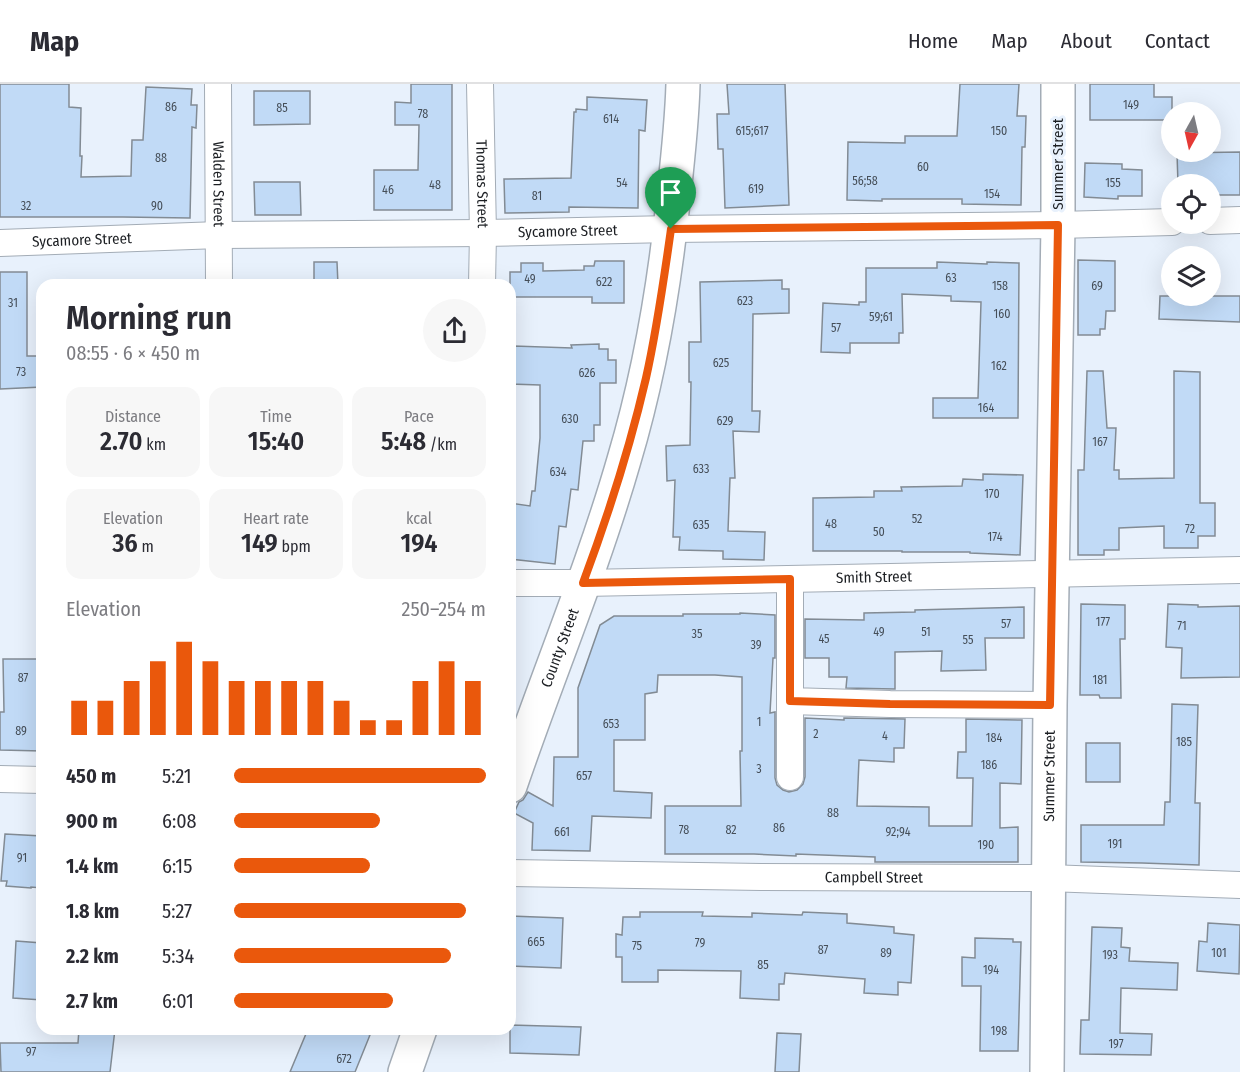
<!DOCTYPE html>
<meta charset="utf-8">
<style>
:root{--surface:#fff;--page:#f7f7f7;--text:#2b2b33;--muted:#7c7c81;--line:#e1e1e2;--accent:#ea580c}
body{margin:0;font-family:"Fira Sans Condensed",sans-serif;background:var(--page);color:var(--text);height:100vh;display:flex;flex-direction:column;font-size:22px;white-space:nowrap}
*{box-sizing:border-box;margin:0}
p{font-size:20px;color:var(--muted)}
.icon{flex:none;width:33px;height:33px;fill:none;stroke:currentColor;stroke-width:2;stroke-linecap:round;stroke-linejoin:round}
.map{position:relative;flex:1;overflow:hidden}
.details{position:absolute;left:36px;top:195px;width:480px;height:756px;display:flex;flex-direction:column;background:var(--surface);border-radius:18px;box-shadow:0 6px 24px #0002}
.details>*{flex:none}
.needle{width:39px;rotate:188deg}
.tools{position:absolute;left:1161px;top:18px;display:grid;gap:12px}
.tools a{display:grid;place-items:center;width:60px;height:60px;border-radius:50%;background:var(--surface);box-shadow:0 6px 24px #0002;font-size:30px}
.pin{position:absolute;display:grid;place-items:center;width:51px;height:51px;color:#fff;margin:-62px -26px;border-radius:50% 50% 50% 0;rotate:-45deg;box-shadow:0 0 6px #0007}
.pin .icon{rotate:45deg}
.round{display:grid;place-items:center;flex:none;width:63px;height:63px;border-radius:32px;background:var(--page)}
.overview{display:flex;align-items:center;justify-content:space-between;height:102px;padding:0 30px}
h1{font-size:33px;font-weight:600;line-height:45px}
.metrics{display:grid;grid-template-columns:repeat(3,1fr);gap:9px;height:102px;padding:6px 30px}
.metrics div{display:grid;align-content:center;border-radius:15px;background:var(--page);text-align:center}
.metrics b{font-size:26px;font-weight:600}
.metrics small{font-size:16px;font-weight:400}
.metrics p{font-size:16px}
.chart{height:168px;padding:12px 30px}
.chart p{display:flex;justify-content:space-between}
.chart svg{width:100%;height:108px;margin-top:6px;stroke:var(--accent);stroke-width:6}
ul{padding:0 30px;list-style:none;font-size:20px}
li{display:grid;grid-template-columns:96px 72px 1fr;align-items:center;height:45px}
li i{height:15px;border-radius:8px;background:var(--accent)}
header{display:flex;align-items:center;gap:36px;box-sizing:border-box;height:84px;padding:0 30px;background:var(--surface);border-bottom:2px solid var(--line)}
header strong{font-size:28px}
nav{display:flex;gap:33px;margin-inline-start:auto;font-size:21px}
.map>svg:first-child{display:block}
.building{fill:#c1daf6;stroke:#828b94;stroke-width:1.5}
.lines{fill:none;stroke-linecap:round;stroke-linejoin:round}
.street-casing{stroke:#a3acb6;stroke-width:28}
.secondary-casing{stroke:#a3acb6;stroke-width:36}
.street{stroke:#fff;stroke-width:26}
.secondary{stroke:#fff;stroke-width:33}
.route-casing{stroke:#fff;stroke-width:12}
.route{stroke:#ea580c;stroke-width:8}
.labels{text-anchor:middle;stroke-width:6;stroke-linejoin:round;paint-order:stroke}
.number-label{font-size:12px;fill:#454e58}
.street-label{font-size:15px;fill:#1c1f23;stroke:#e8f1fc}
</style>
<header>
<strong>Map</strong>
<nav><a>Home</a><a>Map</a><a>About</a><a>Contact</a></nav>
</header>
<div class="map">
<svg width="1240" height="988" viewBox="0 0 1240 988">
<rect width="100%" height="100%" fill="#e8f1fc"/>
<path class="building" d="M0 0H69V23L81 24 80 72H82L81 93 131 92 132 56H143L146 3 192 5 191 21H197L196 44 192 43 190 134 123 133H0Z
M411 0H452V126H374V86H418L419 41H395V18L411 19Z
M727 0H785L789 121 725 124 723 65H718L717 30H729Z
M960 0H1019L1017 32H1026L1025 63H1022L1021 121 962 120V115H882V117L847 116 848 58 905 59V52H957Z
M1090 0H1154V13H1172V36H1090Z
M254 7H310V40L254 41Z
M587 13 647 16 645 47 639 46 638 124 569 123V128L505 129 504 95 571 94 574 28H576V25L587 26Z
M1240 68V111H1210V100H1178L1177 69Z
M1085 79 1122 80V85L1142 86V112H1118V115L1084 113Z
M254 98H300L301 131H255Z
M1078 176 1115 177V227H1106L1105 245H1100V251H1078Z
M595 177H624V219H592V213H510V188H521V179H543V187L584 186V182H594Z
M314 178H337L338 201H314Z
M937 178 987 180V178L1019 179 1018 334H933V314H978L981 218 951 217V212L902 210 903 249H899V259H850V269L821 268 823 219 859 221V218H866V184H937Z
M0 188H27V272H42V303L0 305Z
M782 196V205H789V229L753 230 752 327H760L759 348 733 347 735 394H730L728 447 765 448 764 476 723 475V467L679 466 680 453H673L675 396 667 397 666 362 690 361 691 298H689V258H701L700 198Z
M1160 212H1240V238L1159 235Z
M599 260V265H608V276H616V299H600V341H594V357H583L578 406 571 405 566 443 559 442 555 480 510 475V419L530 422 532 407H535L540 354V301L510 300V271H514V262L572 264 571 261Z
M1087 287H1103L1107 344H1116L1114 386H1119V395L1174 394V287L1200 288V419H1215V452H1198V464H1164V442L1119 444V466H1104V471H1078V386H1084Z
M983 390 1023 391 1020 471 970 469V468H902V467H813V414L874 413V407H902L901 403 962 402 963 395 983 396Z
M1081 520 1125 521V555H1120L1121 614H1100L1099 611H1080Z
M1168 520 1198 521V523L1240 522V593L1181 594 1182 564 1166 563Z
M1024 523V554H985L986 586 941 587 942 567 895 568V605L846 604 847 593H829V574H805V535L864 536V529L915 528V526Z
M740 529 775 531V574H773L770 629 775 628V694L777 701 783 706 789 708 797 706 803 700 805 693V634L844 636V634L905 635 904 664H894V678L859 676 857 722 929 723V742H972L973 694H957L958 668H966V635L1022 636 1021 700 1000 699V744L1018 743V778H875V773L796 770V772L754 770H665V722H741L740 667H742V593L715 591H658L657 608 645 610V656H614V707L652 709 651 734 592 732 590 767 532 766 533 739 514 729 519 718 523 716 528 708 553 722 554 673H578V604L600 541 614 532H683V530H740Z
M3 575H42V667L0 666V628H4Z
M1172 620 1198 621 1195 719H1200L1199 781 1142 779 1081 778V741H1164L1165 718H1170Z
M1086 659H1120V698H1086Z
M5 750 42 752V804L31 803V804L6 802 7 797H1Z
M640 828H703L702 832 752 833V829L802 831 803 828 847 830V839L894 843V849L914 851 911 899 898 898V911L864 909 865 895 785 889 784 900H779V916L740 914 741 887 658 886V898H622V873H616V850L622 851 623 833H640Z
M510 832 563 834 561 884 510 882Z
M1208 839 1240 841 1239 890 1197 887 1199 857 1207 858Z
M1092 843 1122 844 1121 863 1130 864 1129 877 1178 879 1177 906 1121 904 1120 949 1152 950 1151 971 1080 970 1081 936H1089Z
M975 854 1013 855V858H1021L1018 967H980L981 902H962V873L975 874Z
M16 857 42 859V916L13 914Z
M510 941 581 943 579 971 510 969Z
M79 945H115L110 988H1L0 959H78Z
M308 945H357L370 951 355 988H290Z
M777 949 801 950 799 988H775Z"/>
<g class="lines">
<g class="street-casing">
<g id="street">
<path id="s1" d="M218 0 219 201"/>
<path id="s2" d="M480 0 483 149 482 201"/>
<path d="M1210 137 1240 136"/>
<path id="s3" d="M0 159 219 151 483 149 671 145 1058 141 1172 138"/>
<path d="M790 495V617L890 620 1050 621"/>
<path id="s4" d="M510 499H583L1240 486"/>
<path d="M790 617V693"/>
<path d="M0 695 42 696"/>
<path id="s5" d="M510 789 761 793 1048 794 1240 801"/>
</g>
</g>
<g class="secondary-casing">
<g id="secondary">
<path id="s6" d="M510 702C547 593 592 487 624 376 650 289 665 199 674 109 678 73 682 36 683 0"/>
<path d="M405 988 420 945"/>
<path id="s7" d="M1047 988 1050 621 1058 141V0"/>
</g>
</g>
<use href="#street" class="street"/>
<use href="#secondary" class="secondary"/>
</g>
<g class="lines">
<g class="route-casing">
<path id="route" d="M1058 141 1050 621 890 620 790 617V495L583 499C608 432 630 363 646 294 657 245 664 195 671 145Z"/>
</g>
<use href="#route" class="route"/>
</g>
<g class="labels">
<g class="number-label">
<text x="1131" y="25">149</text>
<text x="171" y="27">86</text>
<text x="282" y="28">85</text>
<text x="423" y="34">78</text>
<text x="611" y="39">614</text>
<text x="752" y="51">615;617</text>
<text x="999" y="51">150</text>
<text x="161" y="78">88</text>
<text x="923" y="87">60</text>
<text x="865" y="101">56;58</text>
<text x="622" y="103">54</text>
<text x="1113" y="103">155</text>
<text x="435" y="105">48</text>
<text x="756" y="109">619</text>
<text x="388" y="110">46</text>
<text x="992" y="114">154</text>
<text x="537" y="116">81</text>
<text x="26" y="126">32</text>
<text x="157" y="126">90</text>
<text x="951" y="198">63</text>
<text x="530" y="199">49</text>
<text x="604" y="202">622</text>
<text x="1000" y="206">158</text>
<text x="1097" y="206">69</text>
<text x="745" y="221">623</text>
<text x="13" y="223">31</text>
<text x="1002" y="234">160</text>
<text x="881" y="237">59;61</text>
<text x="836" y="248">57</text>
<text x="721" y="283">625</text>
<text x="999" y="286">162</text>
<text x="21" y="292">73</text>
<text x="587" y="293">626</text>
<text x="986" y="328">164</text>
<text x="570" y="339">630</text>
<text x="725" y="341">629</text>
<text x="1100" y="362">167</text>
<text x="701" y="389">633</text>
<text x="558" y="392">634</text>
<text x="992" y="414">170</text>
<text x="917" y="439">52</text>
<text x="831" y="444">48</text>
<text x="701" y="445">635</text>
<text x="1190" y="449">72</text>
<text x="879" y="452">50</text>
<text x="995" y="457">174</text>
<text x="1103" y="542">177</text>
<text x="1006" y="544">57</text>
<text x="1182" y="546">71</text>
<text x="879" y="552">49</text>
<text x="926" y="552">51</text>
<text x="697" y="554">35</text>
<text x="824" y="559">45</text>
<text x="968" y="560">55</text>
<text x="756" y="565">39</text>
<text x="23" y="598">87</text>
<text x="1100" y="600">181</text>
<text x="759" y="642">1</text>
<text x="611" y="644">653</text>
<text x="21" y="651">89</text>
<text x="816" y="654">2</text>
<text x="885" y="656">4</text>
<text x="994" y="658">184</text>
<text x="1184" y="662">185</text>
<text x="989" y="685">186</text>
<text x="759" y="689">3</text>
<text x="584" y="696">657</text>
<text x="833" y="733">88</text>
<text x="779" y="748">86</text>
<text x="684" y="750">78</text>
<text x="731" y="750">82</text>
<text x="562" y="752">661</text>
<text x="898" y="752">92;94</text>
<text x="1115" y="764">191</text>
<text x="986" y="765">190</text>
<text x="22" y="778">91</text>
<text x="536" y="862">665</text>
<text x="700" y="863">79</text>
<text x="637" y="866">75</text>
<text x="823" y="870">87</text>
<text x="886" y="873">89</text>
<text x="1219" y="873">101</text>
<text x="1110" y="875">193</text>
<text x="763" y="885">85</text>
<text x="991" y="890">194</text>
<text x="999" y="951">198</text>
<text x="1116" y="964">197</text>
<text x="31" y="972">97</text>
<text x="344" y="979">672</text>
</g>
<g class="street-label">
<text transform="translate(1058 80) rotate(-90)" y="5">Summer Street</text>
<text dy="5" stroke="none"><textPath href="#s2" startOffset="100">Thomas Street</textPath></text>
<text dy="5" stroke="none"><textPath href="#s1" startOffset="100">Walden Street</textPath></text>
<text dy="5" stroke="none"><textPath href="#s3" startOffset="568">Sycamore Street</textPath></text>
<text dy="5" stroke="none"><textPath href="#s3" startOffset="82">Sycamore Street</textPath></text>
<text dy="5" stroke="none"><textPath href="#s4" startOffset="364">Smith Street</textPath></text>
<text dy="5" stroke="none"><textPath href="#s6" startOffset="147">County Street</textPath></text>
<text dy="5" stroke="none"><textPath href="#s7" startOffset="296">Summer Street</textPath></text>
<text dy="5" stroke="none"><textPath href="#s5" startOffset="364">Campbell Street</textPath></text>
</g>
</g>
</svg>
<div class="tools">
<a><svg class="needle" viewBox="-14 -14 28 28"><path d="M0-13l5 13h-10z" fill="#e53935"/><path d="M0 13l5-13h-10z" fill="#7c7c81"/></svg></a>
<a><svg class="icon" aria-label="locate" viewBox="0 0 24 24"><circle cx="12" cy="12" r="6"/><path d="M12 2v4M12 18v4M2 12h4M18 12h4"/></svg></a>
<a><svg class="icon" aria-label="layers" viewBox="0 0 24 24"><path d="M12 4l9 5-9 5-9-5zM3 14l9 5 9-5"/></svg></a>
</div>
<div class="pin" style="left:671px;top:145px;background:#1e9e55"><svg class="icon" aria-label="arrive" viewBox="0 0 24 24"><path d="M6 21V4h12l-3 4 3 4H6"/></svg></div>
<section class="details">
<div class="overview"><div><h1>Morning run</h1><p>08:55 · 6 × 450 m</p></div><a class="round"><svg class="icon" aria-label="share" viewBox="0 0 24 24"><path d="M12 15V3M7 8l5-5 5 5M5 13v7h14v-7"/></svg></a></div>
<div class="metrics">
<div><p>Distance</p><b>2.70<small> km</small></b></div>
<div><p>Time</p><b>15:40</b></div>
<div><p>Pace</p><b>5:48<small> /km</small></b></div>
</div>
<div class="metrics">
<div><p>Elevation</p><b>36<small> m</small></b></div>
<div><p>Heart rate</p><b>149<small> bpm</small></b></div>
<div><p>kcal</p><b>194</b></div>
</div>
<div class="chart"><p><span>Elevation</span>250–254 m</p>
<svg viewBox="0 0 160 44" preserveAspectRatio="none"><path d="M5 44V30M15 44V30M25 44V22M35 44V14M45 44V6M55 44V14M65 44V22M75 44V22M85 44V22M95 44V22M105 44V30M115 44V38M125 44V38M135 44V22M145 44V14M155 44V22"/></svg>
</div>
<ul>
<li><b>450 m</b>5:21<i style="width:100%"></i></li>
<li><b>900 m</b>6:08<i style="width:58%"></i></li>
<li><b>1.4 km</b>6:15<i style="width:54%"></i></li>
<li><b>1.8 km</b>5:27<i style="width:92%"></i></li>
<li><b>2.2 km</b>5:34<i style="width:86%"></i></li>
<li><b>2.7 km</b>6:01<i style="width:63%"></i></li>
</ul>
</section>
</div>
